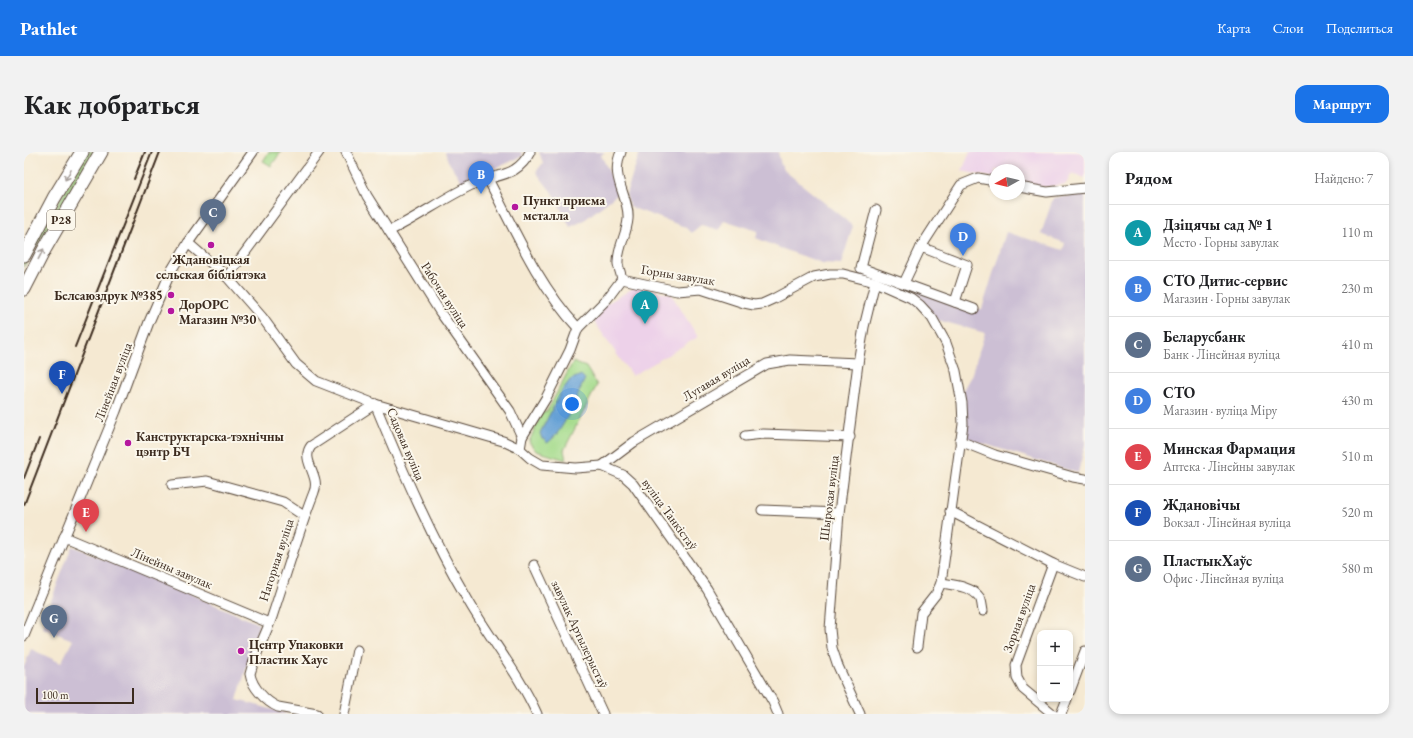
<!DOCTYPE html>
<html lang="ru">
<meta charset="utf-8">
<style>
body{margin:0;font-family:"EB Garamond",serif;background:#f2f2f2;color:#202124}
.controls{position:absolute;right:12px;bottom:12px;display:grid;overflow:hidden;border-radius:8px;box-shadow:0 2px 6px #0003}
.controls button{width:36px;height:36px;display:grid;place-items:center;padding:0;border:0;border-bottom:1px solid #e0e0e0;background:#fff;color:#202124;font:20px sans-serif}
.compass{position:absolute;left:965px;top:12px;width:36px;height:36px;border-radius:50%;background:#fff;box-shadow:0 2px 6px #0003;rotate:262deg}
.scale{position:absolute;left:12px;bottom:10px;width:98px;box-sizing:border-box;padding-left:4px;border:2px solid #3b2a1e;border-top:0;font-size:11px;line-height:14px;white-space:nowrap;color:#3b2a1e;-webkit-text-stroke:3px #fbf7ec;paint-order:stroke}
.you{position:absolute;left:548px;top:252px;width:14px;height:14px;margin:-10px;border:3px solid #fff;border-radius:50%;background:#1a73e8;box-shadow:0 0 0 6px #1a73e833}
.badge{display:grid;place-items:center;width:26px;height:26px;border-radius:50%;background:#1a73e8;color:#fff;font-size:13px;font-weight:700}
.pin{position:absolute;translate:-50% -33px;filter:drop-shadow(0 1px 2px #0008)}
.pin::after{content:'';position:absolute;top:21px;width:14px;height:12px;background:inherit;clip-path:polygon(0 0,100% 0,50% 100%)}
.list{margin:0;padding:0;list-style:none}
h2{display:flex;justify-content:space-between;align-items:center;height:52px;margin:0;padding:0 16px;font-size:17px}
h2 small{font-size:13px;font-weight:400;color:#757577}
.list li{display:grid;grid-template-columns:26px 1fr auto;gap:12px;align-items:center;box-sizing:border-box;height:56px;padding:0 16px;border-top:1px solid #e0e0e0}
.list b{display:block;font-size:15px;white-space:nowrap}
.list p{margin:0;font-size:13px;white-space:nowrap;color:#757577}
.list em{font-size:13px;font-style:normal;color:#757577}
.map{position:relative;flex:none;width:1061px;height:562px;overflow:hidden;border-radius:12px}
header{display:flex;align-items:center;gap:24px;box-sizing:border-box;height:56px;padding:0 20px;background:#1a73e8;color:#fff}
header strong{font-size:19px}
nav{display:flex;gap:22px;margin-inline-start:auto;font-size:14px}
.intro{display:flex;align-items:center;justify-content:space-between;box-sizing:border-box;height:96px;padding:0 24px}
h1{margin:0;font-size:28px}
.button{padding:10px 18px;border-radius:12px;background:#1a73e8;color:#fff;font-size:14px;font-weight:700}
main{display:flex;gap:24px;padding:0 24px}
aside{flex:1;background:#fff;border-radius:12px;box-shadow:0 2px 6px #0003}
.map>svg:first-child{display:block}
.built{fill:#edd1e9}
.industrial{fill:#ccbfd4}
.green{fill:#a5db8c;stroke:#708255}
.water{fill:#65a0d5;stroke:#50657a}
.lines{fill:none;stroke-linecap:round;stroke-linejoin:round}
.minor-casing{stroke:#574739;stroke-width:11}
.highway-casing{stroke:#574739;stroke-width:15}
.minor{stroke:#fff;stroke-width:9}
.highway{stroke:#fff;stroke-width:13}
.rail{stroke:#3b2a1e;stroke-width:2}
.oneway{stroke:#a79f9a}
.poi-dot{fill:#b5179e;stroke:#fbf7ec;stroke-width:1.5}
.labels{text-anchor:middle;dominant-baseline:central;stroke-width:4;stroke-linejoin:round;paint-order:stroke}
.shield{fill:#fbf7ec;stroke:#75685c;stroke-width:1}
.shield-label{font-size:12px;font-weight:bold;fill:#3b2a1e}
.poi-label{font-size:13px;font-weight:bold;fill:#3b2a1e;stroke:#fbf7ec;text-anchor:start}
.street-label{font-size:13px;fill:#3b2a1e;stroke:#fbf7ec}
</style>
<header>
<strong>Pathlet</strong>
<nav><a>Карта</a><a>Слои</a><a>Поделиться</a></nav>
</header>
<div class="intro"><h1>Как добраться</h1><a class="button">Маршрут</a></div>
<main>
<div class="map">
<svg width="1061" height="562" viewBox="0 0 1061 562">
<rect width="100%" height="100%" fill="#fbf7ec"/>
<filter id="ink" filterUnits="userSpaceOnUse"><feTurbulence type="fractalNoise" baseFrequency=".025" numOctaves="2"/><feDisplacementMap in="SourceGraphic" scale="8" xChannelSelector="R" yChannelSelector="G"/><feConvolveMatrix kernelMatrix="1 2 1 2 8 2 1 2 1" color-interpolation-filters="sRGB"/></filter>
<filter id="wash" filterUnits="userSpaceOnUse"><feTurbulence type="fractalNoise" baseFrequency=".012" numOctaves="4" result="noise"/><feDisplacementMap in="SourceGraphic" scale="16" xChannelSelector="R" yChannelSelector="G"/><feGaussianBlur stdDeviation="0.9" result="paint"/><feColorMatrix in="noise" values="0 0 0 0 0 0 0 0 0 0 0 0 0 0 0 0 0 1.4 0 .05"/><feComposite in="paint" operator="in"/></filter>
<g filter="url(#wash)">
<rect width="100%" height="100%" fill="#f5e9d2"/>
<g class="built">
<polygon points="946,0 1055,0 1061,3 1061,26 1048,21 1042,32 1020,35 995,32 995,18 971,18 971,26 938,19"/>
<polygon points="613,134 647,142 674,185 608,224 569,168 575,164 574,162 575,156"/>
</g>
<g class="industrial">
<polygon points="421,0 497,0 499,4 470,17 471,21 466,24 462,16 439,32 424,9"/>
<polygon points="515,0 581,0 577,3 595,41 559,69 546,75 530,43 512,20 519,11"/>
<polygon points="616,0 754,0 757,13 761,19 829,74 817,112 798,111 756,96 732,86 734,79 700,68 695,78 677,73 667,81 661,75 606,55 602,42"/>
<polygon points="1061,42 1061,293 1054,321 938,285 939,238 947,224 961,181 914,168 862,133 865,126 950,157 958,157 982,80 1039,98 1041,91 1017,82 1029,46"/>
<polygon points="48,394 155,437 235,472 213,548 265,562 0,562 0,515 7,497 37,511 49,488 18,476 20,467"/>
</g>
<g class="green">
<polygon points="64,0 69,0 0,115 0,109"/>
<polygon points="245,0 257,0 247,14 239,9"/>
<polygon points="549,210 562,215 573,233 540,298 542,308 512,299 505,290 517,262 523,259"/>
</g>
<path class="water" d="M557,223l4,4c-9,18 -22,55 -38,64l-2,-3 -3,-1 -2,-6 21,-41 9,-12z"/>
</g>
<g filter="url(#ink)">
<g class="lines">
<g class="minor-casing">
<g id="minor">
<polyline points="322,0 343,44 416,160 486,259 498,285 496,297"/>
<path d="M597,0c-12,26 9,45 7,67 -1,15 -11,30 -10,45 1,5 3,10 4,15"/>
<path d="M464,27c27,52 50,106 90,149"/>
<polyline points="995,35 1023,40 1061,36"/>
<polyline points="852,58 837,116 950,157"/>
<path d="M365,79c30,-14 57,-35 87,-48 12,-6 26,-6 38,-13 8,-5 12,-10 16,-18"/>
<polyline points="164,91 203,125 238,165 272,212 292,229 351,252 479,289 496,297 506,306 518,313 552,316 578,314 599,323 609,332 683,437 749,550 754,562"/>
<polyline points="897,95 937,33 954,26 971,29"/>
<polyline points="203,125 295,0"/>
<polyline points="598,127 653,139 677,137 720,151 730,153 738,152 749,147 790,125 806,122 819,122 851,130 887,146 896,153 908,166 922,191 932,219 938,251 939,272 917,431 912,442 897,461 893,495"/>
<polyline points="880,131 897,95 943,113 931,150"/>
<path d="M351,252c28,68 57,135 94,198 22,38 50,72 68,112"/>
<polyline points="721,284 739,282 826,285"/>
<polyline points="498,285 522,246 546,198 554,176 583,147 598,127"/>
<polyline points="936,289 971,303 1049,325 1061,327"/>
<polyline points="578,314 610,290 743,212 766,208 834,211"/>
<polyline points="148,333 183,329 259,350 280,364"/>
<polyline points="738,358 815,361"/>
<polyline points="926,359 1029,412 1061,425"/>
<polyline points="40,385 245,471"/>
<polyline points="510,413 579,562"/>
<path d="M917,431c12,2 31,3 39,15 2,3 2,9 3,13"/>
<polyline points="0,484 92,259 125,170 147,119 164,91 229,0"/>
<polyline points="1046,539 1061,499"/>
<path d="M293,562l-39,-7c-12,-5 -26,-20 -28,-33 5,-20 15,-38 22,-57 14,-42 26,-84 42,-125 7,-16 -14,-32 -3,-46l64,-42"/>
<polyline points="320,562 333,498"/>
<polyline points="836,562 814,514 808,496 806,477 815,361 834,211 840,175 851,130"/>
<polyline points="1029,562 999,537 993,526 992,513 1029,412"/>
<polyline points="1037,562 1043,547"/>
</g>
</g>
<g class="highway-casing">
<g id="highway">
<polyline points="0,103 30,46 58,0"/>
<polyline points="0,137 20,98 77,0"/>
</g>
</g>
<use href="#minor" class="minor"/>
<use href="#highway" class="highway"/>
<g class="rail">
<polyline points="110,27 121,0"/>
<polyline points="51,195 128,0"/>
<polyline points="0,326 15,287"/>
<polyline points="0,353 136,0"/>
</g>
</g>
<defs><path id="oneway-shaft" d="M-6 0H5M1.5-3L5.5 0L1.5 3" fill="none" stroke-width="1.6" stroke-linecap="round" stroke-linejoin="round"/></defs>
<g class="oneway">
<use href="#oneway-shaft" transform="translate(44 23) rotate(121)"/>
<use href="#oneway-shaft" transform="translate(17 102) rotate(-63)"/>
</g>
</g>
<g class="poi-dot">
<circle cx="491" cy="55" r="4"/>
<circle cx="187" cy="93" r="4"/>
<circle cx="147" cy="143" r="4"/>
<circle cx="147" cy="159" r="4"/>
<circle cx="104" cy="291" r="4"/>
<circle cx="217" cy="499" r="4"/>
</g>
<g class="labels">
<rect class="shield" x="23" y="58" width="28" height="20" rx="3"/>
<g class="shield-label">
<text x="37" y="68">Р28</text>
</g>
<g class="poi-label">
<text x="499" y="48">Пункт приема<tspan x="499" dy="15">металла</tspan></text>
<text x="187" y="107" text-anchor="middle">Ждановіцкая<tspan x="187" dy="15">сельская бібліятэка</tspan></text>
<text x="139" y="143" text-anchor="end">Белсаюздрук №385</text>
<text x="155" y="152">ДорОРС<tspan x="155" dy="15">Магазин №30</tspan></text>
<text x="112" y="284">Канструктарска-тэхнічны<tspan x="112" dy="15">цэнтр БЧ</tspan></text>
<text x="225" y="492">Центр Упаковки<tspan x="225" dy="15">Пластик Хаус</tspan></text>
</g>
<g class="street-label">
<text transform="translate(654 123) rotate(9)">Горны завулак</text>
<text transform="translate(421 143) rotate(57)">Рабочая вуліца</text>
<text transform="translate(692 226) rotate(-31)">Лугавая вуліца</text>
<text transform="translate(89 230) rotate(-69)">Лінейная вуліца</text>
<text transform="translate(382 292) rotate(67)">Садовая вуліца</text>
<text transform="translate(805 346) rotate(-83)">Шырокая вуліца</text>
<text transform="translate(646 362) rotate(54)">вуліца Танкістаў</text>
<text transform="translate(252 408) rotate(-72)">Нагорная вуліца</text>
<text transform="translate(148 416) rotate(23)">Лінейны завулак</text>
<text transform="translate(995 466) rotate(-70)">Зорная вуліца</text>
<text transform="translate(556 482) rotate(65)">завулак Артылерыстаў</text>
</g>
</g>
</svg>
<div class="controls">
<button>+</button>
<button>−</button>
</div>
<svg class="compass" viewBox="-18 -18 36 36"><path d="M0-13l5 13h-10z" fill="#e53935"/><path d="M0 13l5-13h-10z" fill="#757577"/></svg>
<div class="scale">100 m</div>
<div class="you"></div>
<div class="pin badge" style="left:621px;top:172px;background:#0f9aa8">A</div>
<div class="pin badge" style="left:457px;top:42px;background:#3f7fe0">B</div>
<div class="pin badge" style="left:189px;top:80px;background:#5c6f8a">C</div>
<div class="pin badge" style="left:939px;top:104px;background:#3f7fe0">D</div>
<div class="pin badge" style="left:62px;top:380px;background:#e0444e">E</div>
<div class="pin badge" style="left:38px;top:242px;background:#1a4fb4">F</div>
<div class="pin badge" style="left:30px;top:486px;background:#5c6f8a">G</div>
</div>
<aside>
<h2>Рядом<small>Найдено: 7</small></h2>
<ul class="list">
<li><span class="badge" style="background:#0f9aa8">A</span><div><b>Дзіцячы сад № 1</b><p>Место · Горны завулак</p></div><em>110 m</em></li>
<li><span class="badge" style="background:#3f7fe0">B</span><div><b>СТО Дитис-сервис</b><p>Магазин · Горны завулак</p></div><em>230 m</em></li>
<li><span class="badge" style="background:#5c6f8a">C</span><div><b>Беларусбанк</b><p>Банк · Лінейная вуліца</p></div><em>410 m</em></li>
<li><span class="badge" style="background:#3f7fe0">D</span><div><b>СТО</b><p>Магазин · вуліца Міру</p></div><em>430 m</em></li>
<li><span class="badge" style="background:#e0444e">E</span><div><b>Минская Фармация</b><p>Аптека · Лінейны завулак</p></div><em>510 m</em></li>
<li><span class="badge" style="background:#1a4fb4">F</span><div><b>Ждановічы</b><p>Вокзал · Лінейная вуліца</p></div><em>520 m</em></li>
<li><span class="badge" style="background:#5c6f8a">G</span><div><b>ПластыкХаўс</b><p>Офис · Лінейная вуліца</p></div><em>580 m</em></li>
</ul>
</aside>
</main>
